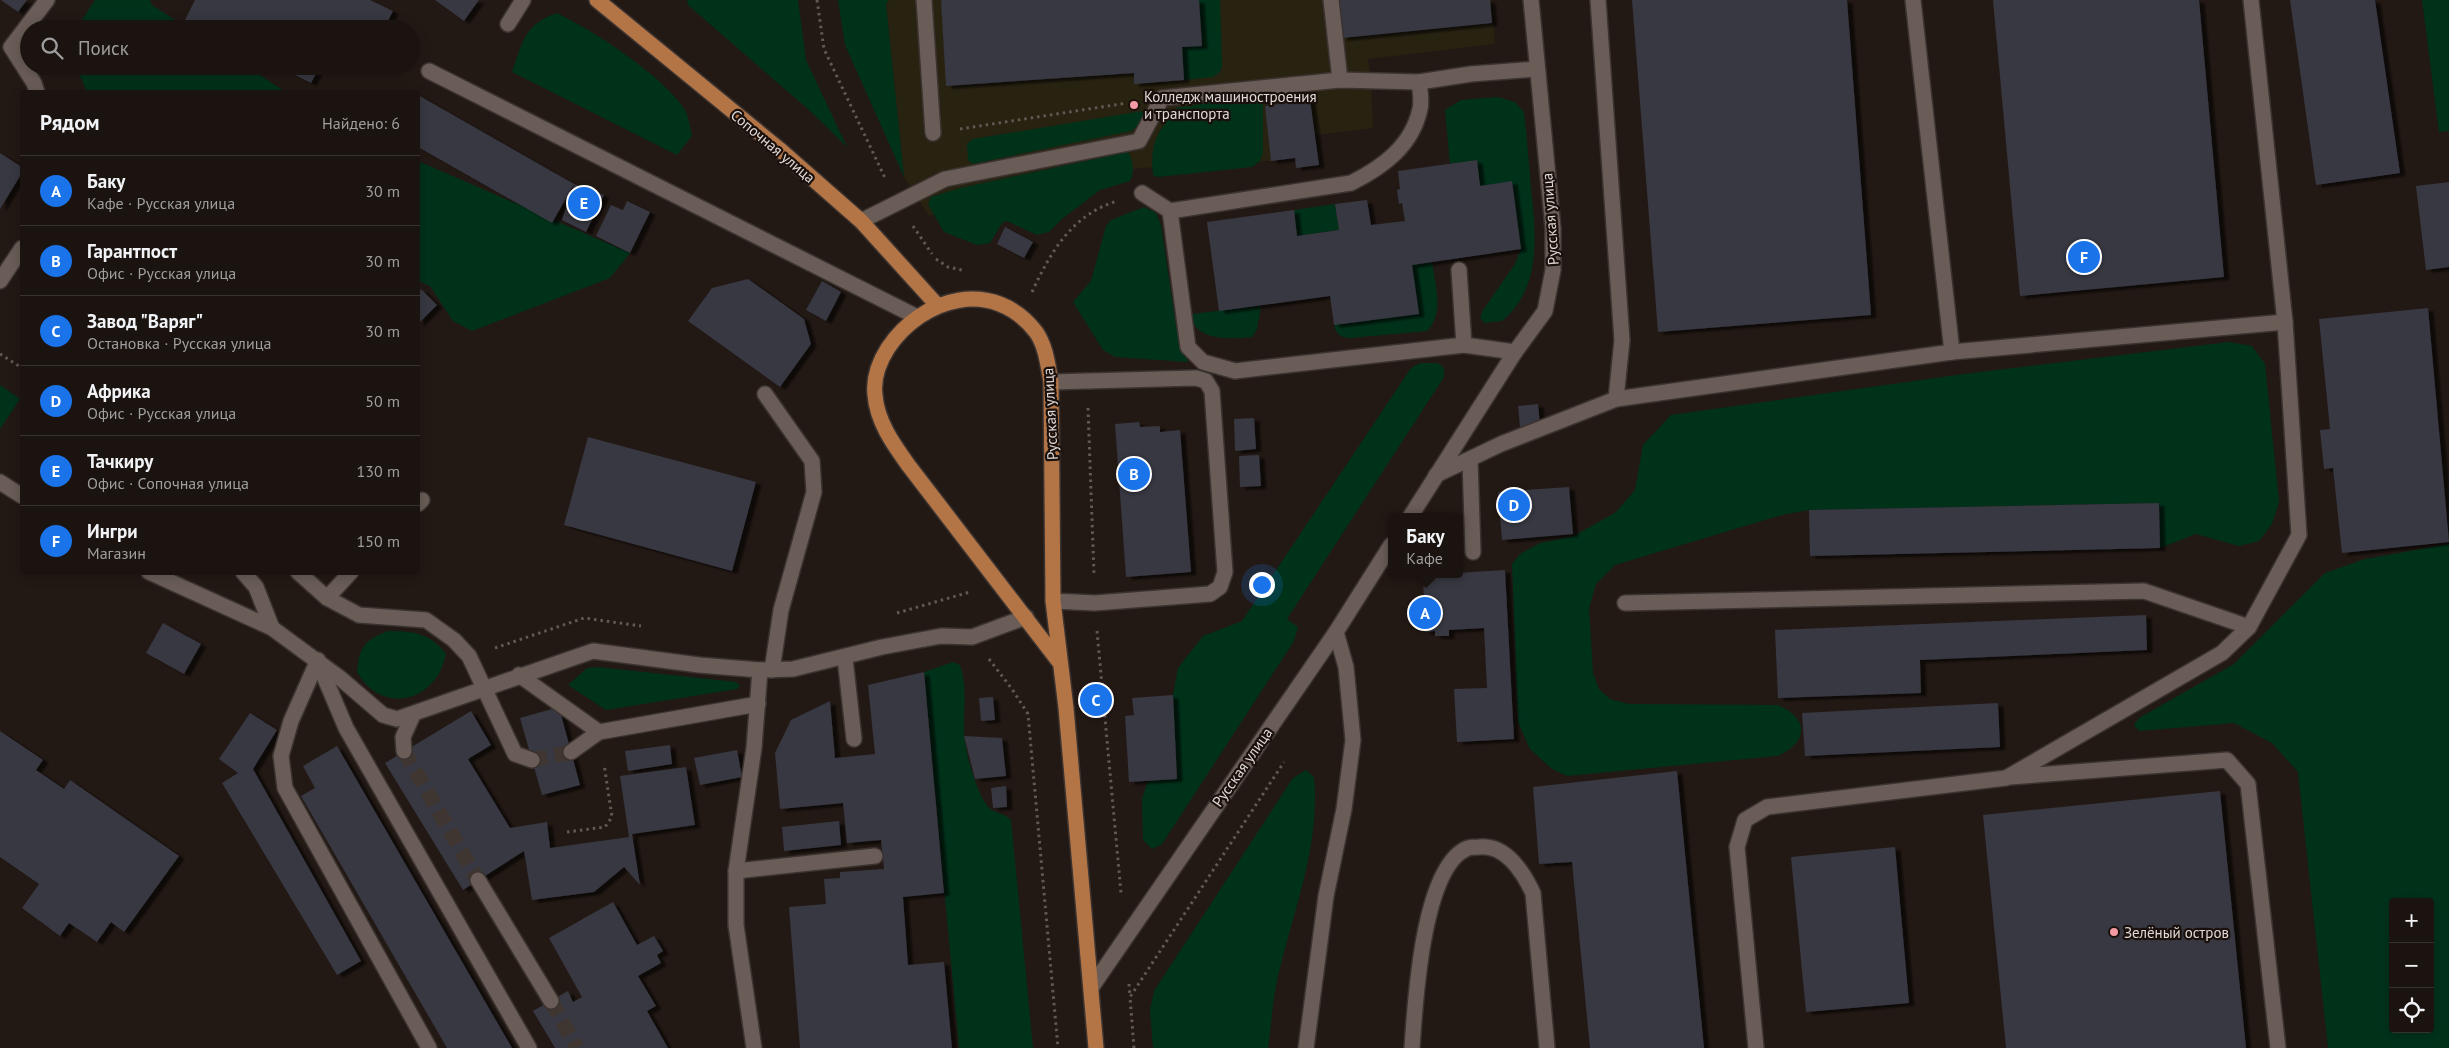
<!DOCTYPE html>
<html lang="ru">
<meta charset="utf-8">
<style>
body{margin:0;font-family:"PT Sans",sans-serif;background:#27201d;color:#f1f3f6}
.controls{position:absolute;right:15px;bottom:15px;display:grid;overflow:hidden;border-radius:5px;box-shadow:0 2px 12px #0003}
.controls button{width:45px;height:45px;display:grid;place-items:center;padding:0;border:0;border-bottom:1px solid #38322f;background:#1a130f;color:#f1f3f6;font:25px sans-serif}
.you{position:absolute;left:1261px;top:584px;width:18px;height:18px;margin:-12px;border:4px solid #fff;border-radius:50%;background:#1a73e8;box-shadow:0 0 0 8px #1a73e833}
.badge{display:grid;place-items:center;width:32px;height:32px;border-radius:50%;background:#1a73e8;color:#fff;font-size:16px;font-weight:700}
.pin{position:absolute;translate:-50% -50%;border:2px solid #fff;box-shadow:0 1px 5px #0006}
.popup{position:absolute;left:1388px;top:513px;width:75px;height:65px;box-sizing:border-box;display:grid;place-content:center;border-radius:5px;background:#1a130f;filter:drop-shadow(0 1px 4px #0005);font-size:16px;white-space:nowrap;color:#9f9e9e}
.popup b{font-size:19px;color:#f1f3f6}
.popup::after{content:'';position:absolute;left:50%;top:100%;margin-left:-10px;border:10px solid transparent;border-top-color:#1a130f}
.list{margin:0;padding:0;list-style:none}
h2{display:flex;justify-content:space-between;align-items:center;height:65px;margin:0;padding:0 20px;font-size:21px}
h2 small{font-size:16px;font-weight:400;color:#9f9e9e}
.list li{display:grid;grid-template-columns:32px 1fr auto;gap:15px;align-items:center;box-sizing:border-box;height:70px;padding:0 20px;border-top:1px solid #38322f}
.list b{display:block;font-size:19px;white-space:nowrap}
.list p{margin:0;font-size:16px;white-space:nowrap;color:#9f9e9e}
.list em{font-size:16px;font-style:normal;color:#9f9e9e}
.icon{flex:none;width:28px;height:28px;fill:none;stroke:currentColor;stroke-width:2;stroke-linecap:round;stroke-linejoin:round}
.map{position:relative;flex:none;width:2449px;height:1048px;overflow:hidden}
.search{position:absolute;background:#1a130f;box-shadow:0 2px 12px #0003;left:20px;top:20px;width:400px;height:55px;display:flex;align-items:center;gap:12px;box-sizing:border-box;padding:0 18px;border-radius:28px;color:#9f9e9e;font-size:19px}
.panel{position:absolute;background:#1a130f;box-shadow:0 2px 12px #0003;left:20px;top:90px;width:400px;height:485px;border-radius:5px}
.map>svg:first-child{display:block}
.education{fill:#282211}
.green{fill:#00321a;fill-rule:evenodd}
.building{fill:#373742;filter:url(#shadow)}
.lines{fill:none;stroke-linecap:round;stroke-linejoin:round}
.minor-tunnel{stroke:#3f3631;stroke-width:15;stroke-dasharray:15 8;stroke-linecap:butt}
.minor-casing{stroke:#3b3330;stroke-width:18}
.major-casing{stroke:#3b3330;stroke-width:18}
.path{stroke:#625955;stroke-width:3;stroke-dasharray:2.5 4;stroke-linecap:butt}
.minor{stroke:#6a5d57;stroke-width:15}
.major{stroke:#b37446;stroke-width:15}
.poi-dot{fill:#f49aa4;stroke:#1a100b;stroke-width:2}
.labels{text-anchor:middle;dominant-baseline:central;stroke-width:4.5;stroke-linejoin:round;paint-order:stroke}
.poi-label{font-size:15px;fill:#e0d8d5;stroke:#1a100b;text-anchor:start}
.street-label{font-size:15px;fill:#e0d8d5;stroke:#1a100b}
</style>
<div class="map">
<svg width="2449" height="1048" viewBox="0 0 2449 1048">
<defs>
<filter id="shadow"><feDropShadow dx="5.5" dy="3" stdDeviation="1" flood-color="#0009"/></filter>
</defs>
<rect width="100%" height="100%" fill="#231914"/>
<polygon class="education" points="889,0 1491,0 1495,44 1368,59 1371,82 1373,128 1315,135 1271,161 1140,168 929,216 904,177 886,4"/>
<g class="green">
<polygon points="95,0 150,0 152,5 189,29 76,29"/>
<polygon points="687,0 798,0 806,60 847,147 809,110 688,5"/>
<polygon points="838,0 889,0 886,4 904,177 845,45"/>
<polygon points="1199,0 1220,0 1222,65 1220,72 1213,77 1184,80 1182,47 1202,45"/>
<polygon points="2422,0 2449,0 2449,131 2439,132"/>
<path d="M557,13c37,18 105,62 128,97 4,7 5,18 7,26l-15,19 -165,-83c11,-30 12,-48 45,-59z"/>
<polygon points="76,66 246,66 286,92 87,92"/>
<path d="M1242,97h14l7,7v49l-3,8 -8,6 -94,10 -5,-2c-3,-35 4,-40 23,-67z"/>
<path d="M1498,97l17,5 9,10c3,26 5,51 7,77 5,46 11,99 -29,132l-17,2 -5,-5 3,-8 32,-46 6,-15 -9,-67 -32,4 -3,-26 -27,4 -5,-54 16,-10z"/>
<polygon points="1142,111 1145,114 1136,127 1131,131 972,164 968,160 967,144 973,139"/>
<path d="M1128,152c5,8 7,21 2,29l-30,9 -38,29 -13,13 -12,3 -30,-14 -5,2 -12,20 -13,2 -33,-13 -16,-28 3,-7 29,-9z"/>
<polygon points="418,161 630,253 610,278 472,331 453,321 430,286 418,281"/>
<polygon points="1335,204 1339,230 1297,236 1294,210"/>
<polygon points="1144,207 1156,213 1161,225 1176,326 1188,362 1115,357 1103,350 1073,302 1091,281 1106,226 1111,220"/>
<path d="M1432,262c3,23 13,51 -5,69l-77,7c-10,-1 -13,-3 -16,-13l84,-11 -6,-49z"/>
<path d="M1261,306l-4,23 -5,8c-15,2 -46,4 -57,-11 -2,-3 -3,-8 -4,-12z"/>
<path d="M2229,342l23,4 13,18 14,138 -7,22 -13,17 -20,5 -43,-12 -36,14 -1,-45 -350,7 -27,5 -167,50 -19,19 -7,24 4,65 6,16 11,10 19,5 149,1c32,14 30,38 -1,51l-210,20 -15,-7 -22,-20 -12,-27 -6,-158 8,-10 20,-11 34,-7 42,-24 19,-22 8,-45 28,-30 293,-41z"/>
<polygon points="1420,363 1438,363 1444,368 1444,377 1287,619 1298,627 1294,641 1162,844 1152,849 1143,840 1142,799 1148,781 1177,779 1173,695 1178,668 1203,636 1242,621 1411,368"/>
<polygon points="0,385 20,399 0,429"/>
<path d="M2449,544v504h-121l-30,-276 -26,-29 -38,-20 -95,8 -5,-6 5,-7 95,-54 91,-91 40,-14zM2393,902h37v127h-37z"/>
<path d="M388,631c25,0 42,2 58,23 -9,47 -63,63 -89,18 2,-24 7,-32 31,-41z"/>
<path d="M953,662l7,3c8,23 3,46 4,69 1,18 12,56 22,70 6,10 16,7 25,16l22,228h-74l-35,-376z"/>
<polygon points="598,667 736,682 740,685 737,689 606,710 568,685 587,668"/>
<path d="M1306,770l8,7c7,74 -25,143 -39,214 -3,19 -4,38 -7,57h-115l-3,-38 4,-19 139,-213z"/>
</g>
<g class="building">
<polygon points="1,0 27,0 18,12"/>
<polygon points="195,0 370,0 393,11 384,29 199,29 184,22"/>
<polygon points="435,0 479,0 464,21"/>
<polygon points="941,0 1199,0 1202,46 1182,47 1184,80 1134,84 1134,73 946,86"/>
<polygon points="1339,0 1490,0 1492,23 1342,38"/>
<polygon points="1632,0 1847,0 1871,315 1658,332"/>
<polygon points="1993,0 2199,0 2224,277 2020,296"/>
<polygon points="2290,0 2375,0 2400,173 2316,185"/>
<polygon points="277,66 320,66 311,83"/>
<polygon points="418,95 574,184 552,223 418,147"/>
<polygon points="1310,100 1319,165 1296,168 1295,158 1271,161 1265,106"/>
<polygon points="0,153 22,167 22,173 0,209"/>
<polygon points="1477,160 1480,186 1512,181 1521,249 1412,265 1419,314 1334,325 1330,296 1219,311 1207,222 1294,210 1297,236 1339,230 1335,204 1367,200 1371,225 1405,221 1402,203 1399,204 1397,190 1400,189 1398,171"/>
<polygon points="2449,182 2449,267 2426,270 2416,186"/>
<polygon points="574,184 604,195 586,232 562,220"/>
<polygon points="627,201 650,212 630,253 596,236 611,205 623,210"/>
<polygon points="1005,227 1033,242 1024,258 997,244"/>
<polygon points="748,279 804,319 811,344 780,387 688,321 712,288"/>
<polygon points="822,281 841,292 826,321 806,310"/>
<polygon points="421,289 437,305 418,324 418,292"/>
<polygon points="2428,308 2449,542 2342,553 2333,468 2324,469 2320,430 2330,429 2319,319"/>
<polygon points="1538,404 1540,425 1520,427 1518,406"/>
<polygon points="1254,418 1256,449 1235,451 1234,419"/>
<polygon points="1139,422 1140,427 1160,426 1160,432 1180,430 1191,572 1126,577 1115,424"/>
<polygon points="588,437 756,482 732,571 564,525"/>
<polygon points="1259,455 1261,486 1240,487 1239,456"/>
<polygon points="1569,487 1573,534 1502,540 1498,492"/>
<polygon points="2159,503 2160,548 1810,556 1809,510"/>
<polygon points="1505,570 1514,739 1457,742 1454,689 1487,688 1484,628 1449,630 1449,636 1435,636 1435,631 1425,632 1423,575"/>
<polygon points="2146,615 2147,650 1920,660 1921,693 1778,698 1775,630"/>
<polygon points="163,623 201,644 184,674 146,653"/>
<polygon points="924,672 944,893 903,897 908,965 944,962 952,1048 800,1048 789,907 826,904 824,879 840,878 840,872 884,869 881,840 847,843 843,803 780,809 775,753 791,720 830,701 835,758 875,754 868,685"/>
<polygon points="1173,695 1177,779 1129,782 1125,716 1134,715 1132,698"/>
<polygon points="993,697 995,720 981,721 979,698"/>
<polygon points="1998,703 2000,747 1805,756 1802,713"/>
<polygon points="559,707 580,785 542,795 520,718"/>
<polygon points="471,711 491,745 468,759 510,828 547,822 550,848 629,837 620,776 686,767 695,825 632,834 640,885 624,867 594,892 532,900 524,851 463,890 385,763"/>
<polygon points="250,713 277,730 253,769 361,961 337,975 222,783 238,773 219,759"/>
<polygon points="0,731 43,760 36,770 64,789 70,780 179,856 124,932 111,922 97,942 69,923 60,936 22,908 39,884 0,857"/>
<polygon points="964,736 1002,738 1006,776 975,779"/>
<polygon points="670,745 672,764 628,771 625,751"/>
<polygon points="337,746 512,1048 447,1048 301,796 315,788 303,766"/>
<polygon points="737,750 742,777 700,785 694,758"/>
<polygon points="1677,771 1704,1048 1590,1048 1572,862 1539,864 1533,787"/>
<polygon points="1006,786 1007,807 993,808 991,788"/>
<polygon points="2220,791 2246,1048 2006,1048 1983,815"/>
<polygon points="839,821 841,845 784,851 782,827"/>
<polygon points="1895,847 1909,1003 1806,1012 1791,857"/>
<polygon points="613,902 637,945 654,936 663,951 657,955 661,963 638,976 656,1006 647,1011 668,1048 555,1048 533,1011 568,991 573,1002 582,997 549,938"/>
</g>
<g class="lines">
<g class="minor-tunnel">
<polyline points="404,751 478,880"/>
<polyline points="532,760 571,752"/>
<polyline points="551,1001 577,1048"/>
</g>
<g class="minor-casing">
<g id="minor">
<polyline points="924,0 933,133"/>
<polyline points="1331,0 1340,80"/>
<polyline points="1598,0 1622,340 1616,399"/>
<polyline points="1913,0 1952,352"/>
<polyline points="508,24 523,0"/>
<polyline points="429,71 917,317"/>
<polyline points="37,92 34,83 11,47 47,0"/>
<path d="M1142,193l28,18 181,-28c32,-16 61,-37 69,-74 2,-8 0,-19 -1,-27"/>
<polyline points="1170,211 1188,347 1203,362 1235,371 1464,345 1515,352"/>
<polyline points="861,221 945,179 1139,141 1162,98 1340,80 1419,82 1471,74 1537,69"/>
<polyline points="1459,270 1464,345"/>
<polyline points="0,281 22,248"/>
<polyline points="1051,382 1196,378 1206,381 1212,391 1225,572 1220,587 1210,594 1095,603 1053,601"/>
<polyline points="765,394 812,461 814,492 781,610 772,670"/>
<polyline points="1470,460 1473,552"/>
<polyline points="1436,475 1501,444 1616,399 1952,352 2285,322"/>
<polyline points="0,482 22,496"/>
<polyline points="418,504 422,500"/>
<polyline points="1410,517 1515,352 1545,311 1553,270 1553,228 1531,0"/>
<polyline points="149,572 272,628 340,678 383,715 397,719 593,651 699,665 760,670 793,669 882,647 941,636 972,637 1026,617"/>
<polyline points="243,572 256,587 272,628"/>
<polyline points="298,572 327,598 359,615 426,620 454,640 469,656 515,754 532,760"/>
<polyline points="327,598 351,572"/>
<polyline points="1625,603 2144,591 2249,627"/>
<polyline points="845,658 854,739"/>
<polyline points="318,660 291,721 281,756 285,788 429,1048"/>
<polyline points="318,662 346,728 529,1048"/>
<polyline points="519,675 599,732"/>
<polyline points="404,751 403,737 413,715"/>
<polyline points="571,752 599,732 758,704"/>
<polyline points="2010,777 2227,760 2248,784 2278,1048"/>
<polyline points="736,871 875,856"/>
<polyline points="478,880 551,1001"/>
<polyline points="1091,988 1336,632 1391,545"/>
<polyline points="754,1048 736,925 736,871 754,748 760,670"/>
<polyline points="1306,1048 1326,896 1344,809 1353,740 1346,667 1336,632"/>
<path d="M1412,1048c3,-43 10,-182 56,-200 3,-1 8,-1 11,-1 27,-3 44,25 54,46l14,155"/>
<polyline points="1756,1048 1737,847 1745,820 1767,807 2006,778 2222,653 2249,627 2299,535 2285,322 2251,0"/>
</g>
</g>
<g class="major-casing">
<g id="major">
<polyline points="597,0 779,149 861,221 937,305"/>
<path d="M1060,663l-151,-197c-15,-21 -32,-44 -34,-71 -2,-17 4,-33 13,-47 34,-51 106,-71 148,-16 10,14 12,34 15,50l2,219 13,107 30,340"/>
</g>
</g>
<g class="path">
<polyline points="817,0 824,49 885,178"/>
<polyline points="960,129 1127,103"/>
<polyline points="913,226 932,254"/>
<polyline points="936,259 948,267 962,270"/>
<path d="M1032,292c19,-41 40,-77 85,-91"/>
<polyline points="0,354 22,368"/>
<polyline points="1088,408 1094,574"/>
<polyline points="897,613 970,592"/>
<polyline points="1097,631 1121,893"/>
<polyline points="495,648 584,618 641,626"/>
<polyline points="989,659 1012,689 1028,714 1058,1048"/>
<polyline points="567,832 605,827 612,817 604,764"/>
<polyline points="1129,984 1130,997"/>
<polyline points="1134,1048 1130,997 1284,762"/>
</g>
<use href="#minor" class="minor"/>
<use href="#major" class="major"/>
</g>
<g class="poi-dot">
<circle cx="1134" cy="105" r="5"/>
<circle cx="2114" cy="932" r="5"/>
</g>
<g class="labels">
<g class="poi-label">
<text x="1144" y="96">Колледж машиностроения<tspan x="1144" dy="17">и транспорта</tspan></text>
<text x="2124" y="932">Зелёный остров</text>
</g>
<g class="street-label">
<text transform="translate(773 146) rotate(40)">Сопочная улица</text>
<text transform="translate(1550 219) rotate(-94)">Русская улица</text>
<text transform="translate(1050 414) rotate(-93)">Русская улица</text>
<text transform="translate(1242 767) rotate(-55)">Русская улица</text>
</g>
</g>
</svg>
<div class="controls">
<button>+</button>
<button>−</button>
<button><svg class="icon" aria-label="locate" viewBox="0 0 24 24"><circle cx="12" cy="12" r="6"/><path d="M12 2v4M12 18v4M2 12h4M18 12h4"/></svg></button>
</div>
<div class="you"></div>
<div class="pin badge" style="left:1425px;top:613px">A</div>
<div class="popup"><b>Баку</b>Кафе</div>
<div class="pin badge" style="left:1134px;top:474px">B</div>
<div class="pin badge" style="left:1096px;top:700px">C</div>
<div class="pin badge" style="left:1514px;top:505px">D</div>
<div class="pin badge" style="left:584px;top:203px">E</div>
<div class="pin badge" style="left:2084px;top:257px">F</div>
<div class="search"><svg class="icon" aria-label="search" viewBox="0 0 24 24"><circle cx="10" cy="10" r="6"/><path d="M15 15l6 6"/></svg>Поиск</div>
<section class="panel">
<h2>Рядом<small>Найдено: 6</small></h2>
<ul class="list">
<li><span class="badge">A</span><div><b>Баку</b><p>Кафе · Русская улица</p></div><em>30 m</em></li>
<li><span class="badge">B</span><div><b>Гарантпост</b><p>Офис · Русская улица</p></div><em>30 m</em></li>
<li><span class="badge">C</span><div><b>Завод &quot;Варяг&quot;</b><p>Остановка · Русская улица</p></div><em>30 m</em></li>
<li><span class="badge">D</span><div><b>Африка</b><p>Офис · Русская улица</p></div><em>50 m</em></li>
<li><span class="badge">E</span><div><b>Тачкиру</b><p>Офис · Сопочная улица</p></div><em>130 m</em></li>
<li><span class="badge">F</span><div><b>Ингри</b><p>Магазин</p></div><em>150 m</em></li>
</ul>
</section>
</div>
